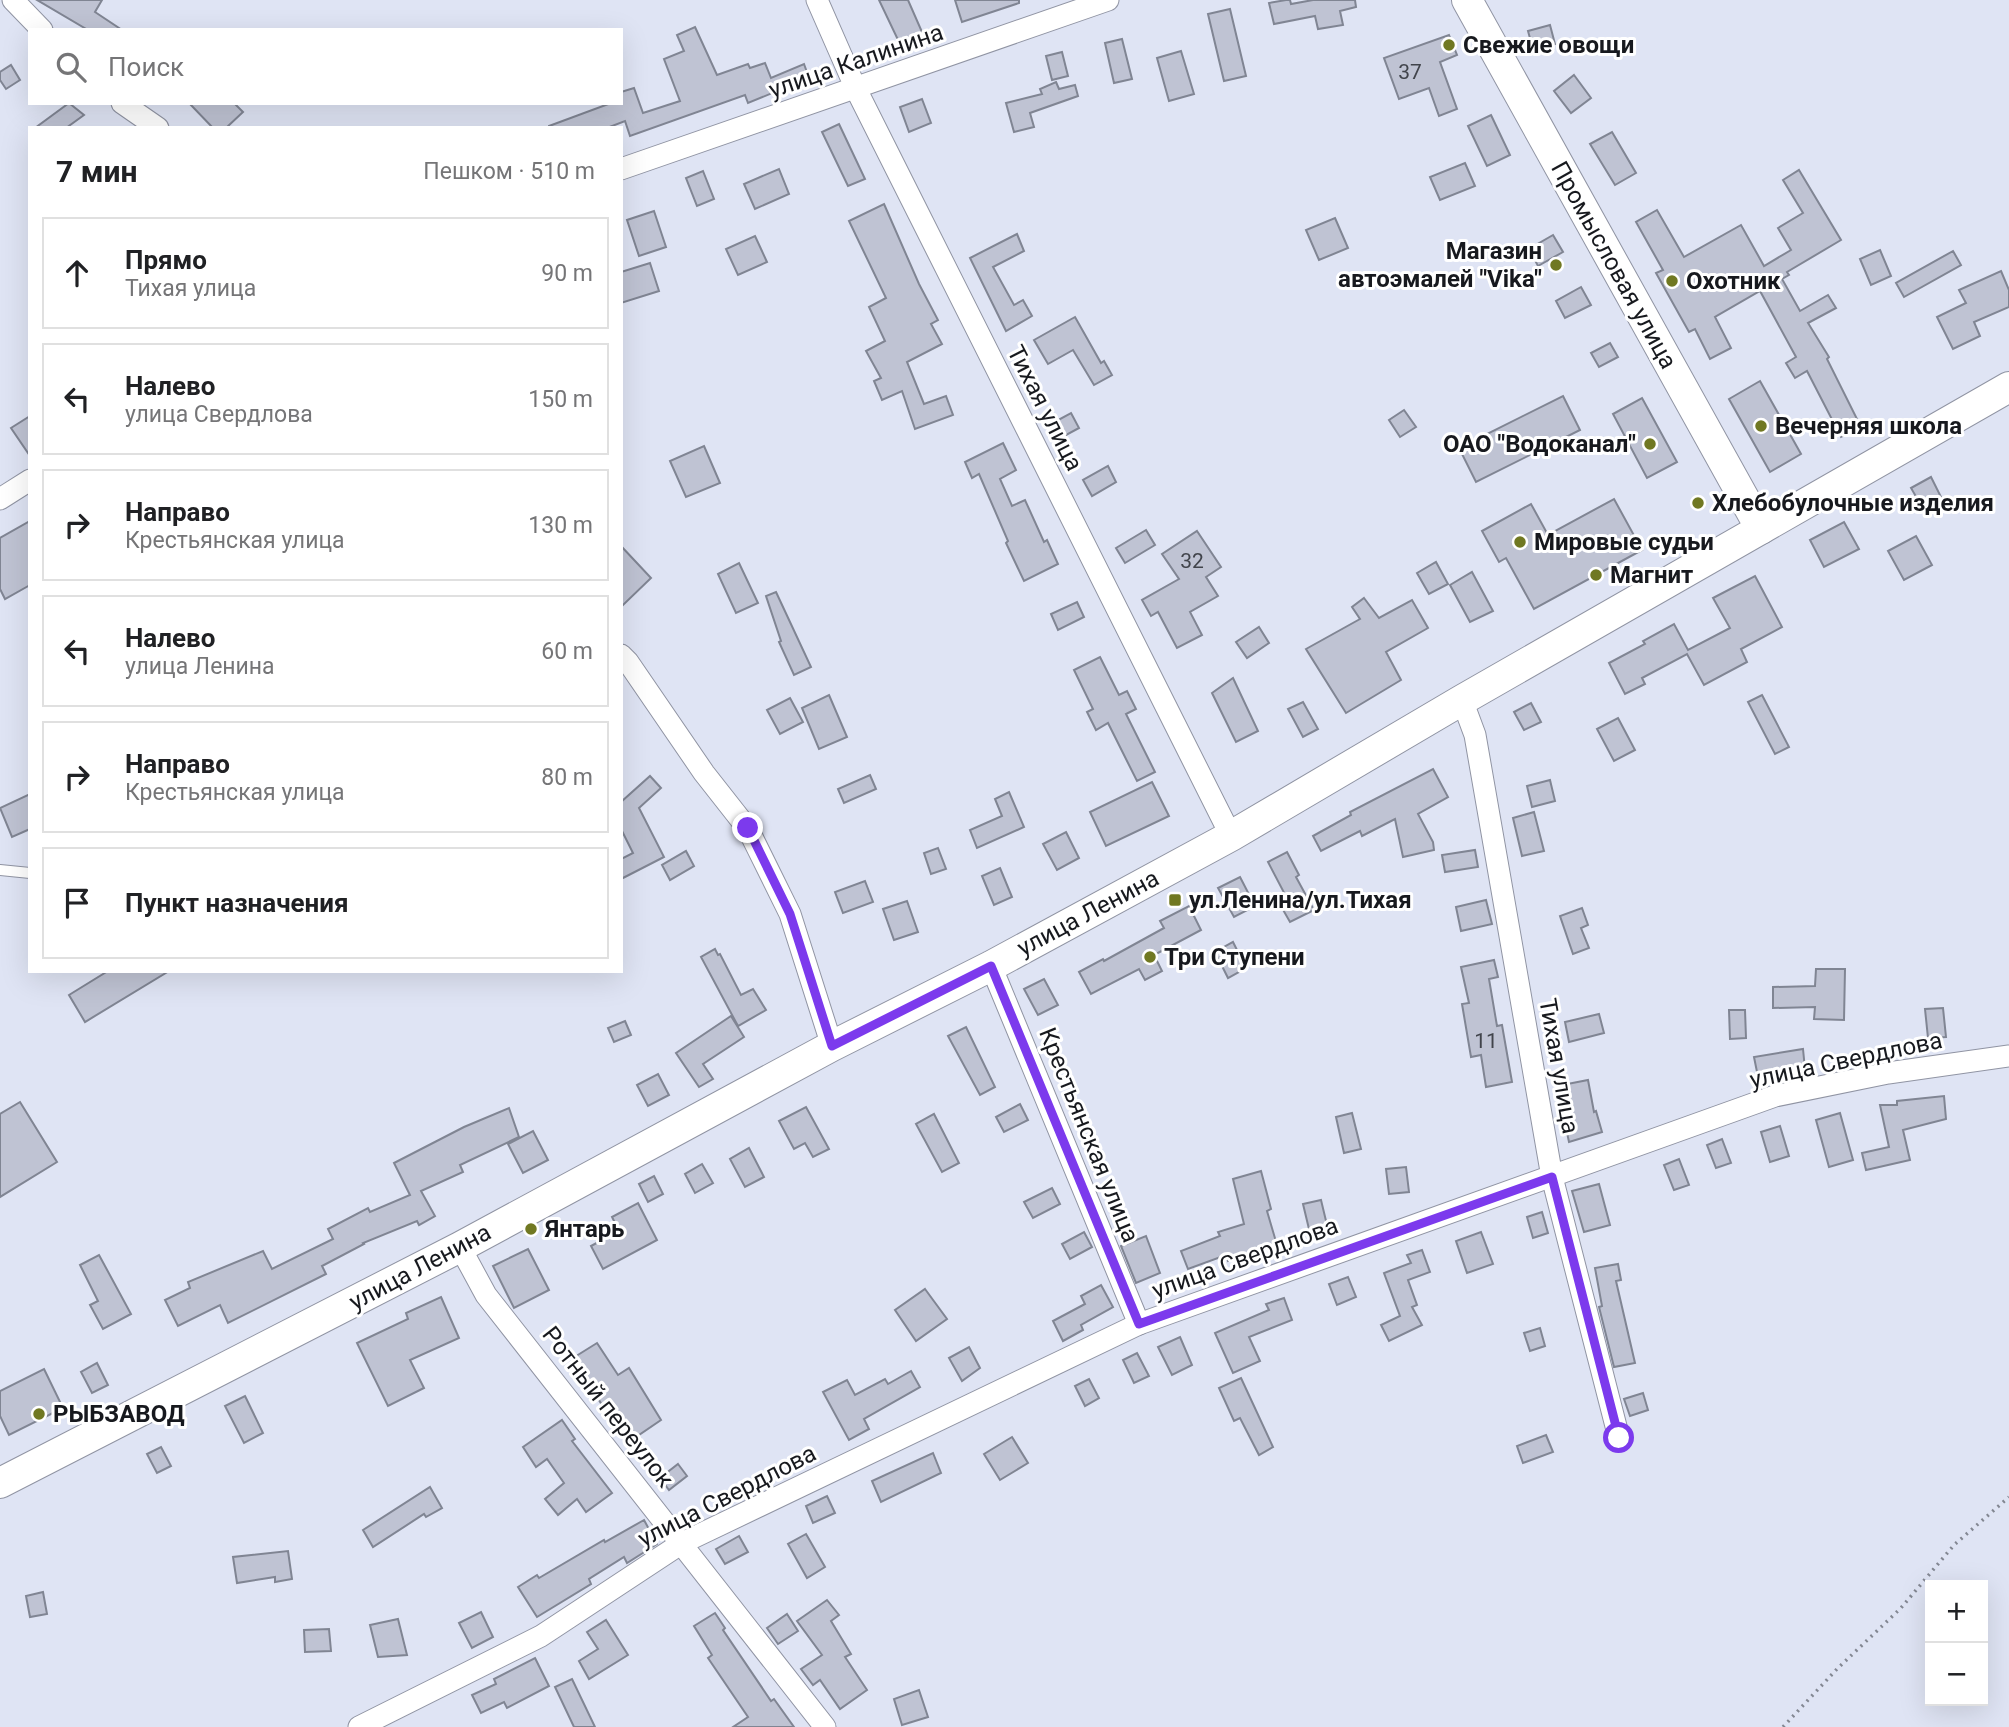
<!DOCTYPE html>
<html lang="ru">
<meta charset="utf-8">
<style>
body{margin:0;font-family:Roboto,sans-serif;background:#f6f6f6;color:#202124}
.controls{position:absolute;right:21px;bottom:21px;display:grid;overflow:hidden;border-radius:0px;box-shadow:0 7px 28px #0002}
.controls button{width:63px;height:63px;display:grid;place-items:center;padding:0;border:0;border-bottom:2px solid #e0e0e0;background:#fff;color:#202124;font:35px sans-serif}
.stop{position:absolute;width:21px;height:21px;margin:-16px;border:5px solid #7c3aed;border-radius:50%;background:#fff}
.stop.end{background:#7c3aed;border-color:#fff;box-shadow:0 2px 7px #0008}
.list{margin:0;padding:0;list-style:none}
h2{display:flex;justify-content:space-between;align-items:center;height:91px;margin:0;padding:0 28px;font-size:30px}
h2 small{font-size:23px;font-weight:400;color:#757577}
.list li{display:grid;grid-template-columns:46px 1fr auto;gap:21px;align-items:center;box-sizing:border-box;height:112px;margin:0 14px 14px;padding:0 14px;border:2px solid #e0e0e0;border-radius:0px}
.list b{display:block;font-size:26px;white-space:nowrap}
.list p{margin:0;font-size:23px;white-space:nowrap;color:#757577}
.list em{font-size:23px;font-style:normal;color:#757577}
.icon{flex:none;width:38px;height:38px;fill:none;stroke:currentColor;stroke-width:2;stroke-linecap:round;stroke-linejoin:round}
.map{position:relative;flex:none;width:2009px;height:1727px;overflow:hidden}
.search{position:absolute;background:#fff;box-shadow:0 7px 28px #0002;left:28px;top:28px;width:595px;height:77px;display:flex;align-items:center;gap:18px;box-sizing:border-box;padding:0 24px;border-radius:0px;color:#757577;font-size:26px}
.panel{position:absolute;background:#fff;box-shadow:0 7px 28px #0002;left:28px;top:126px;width:595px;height:847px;border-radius:0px}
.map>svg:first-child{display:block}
.building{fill:#bfc3d3;stroke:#808593;stroke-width:2}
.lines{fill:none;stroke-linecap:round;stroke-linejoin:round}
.lane-casing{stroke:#9094a3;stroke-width:12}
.street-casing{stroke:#9094a3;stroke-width:23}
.secondary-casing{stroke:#9094a3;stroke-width:32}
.path{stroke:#838792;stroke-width:3.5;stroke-dasharray:2 5;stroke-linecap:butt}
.lane{stroke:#fff;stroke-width:10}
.street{stroke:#fff;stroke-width:21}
.secondary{stroke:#fff;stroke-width:30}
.route{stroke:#7c3aed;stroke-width:9}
.poi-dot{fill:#707822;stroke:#fff;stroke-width:2.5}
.labels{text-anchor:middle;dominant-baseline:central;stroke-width:6;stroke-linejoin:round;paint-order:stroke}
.number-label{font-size:21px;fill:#41444b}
.poi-label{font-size:24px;font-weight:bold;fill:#17191e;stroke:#fff;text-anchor:start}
.street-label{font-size:24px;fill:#17191e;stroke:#fff}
</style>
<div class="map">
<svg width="2009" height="1727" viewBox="0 0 2009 1727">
<rect width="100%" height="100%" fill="#dfe4f4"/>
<g class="building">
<polygon points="37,0 102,0 95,12 122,30 88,30"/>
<polygon points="879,0 908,0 922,32 899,42"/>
<polygon points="955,0 1019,0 1019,3 962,22"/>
<polygon points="1286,0 1290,0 1291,4 1313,0 1355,0 1356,7 1340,11 1343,25 1318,29 1315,16 1274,24 1269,3"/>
<polygon points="1230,9 1246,76 1224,81 1208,14"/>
<polygon points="1550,25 1555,44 1533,49 1528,31"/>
<polygon points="695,27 717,75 748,64 750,68 765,63 771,78 804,64 809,78 748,103 745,95 630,136 625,121 607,128 549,128 549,126 611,103 621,103 621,92 634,88 643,113 680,101 664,59 684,51 677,35"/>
<polygon points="1449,35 1457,55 1440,62 1457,109 1439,116 1429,88 1399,99 1384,58"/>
<polygon points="1122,39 1132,79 1114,83 1105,43"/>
<polygon points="1181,51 1194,94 1169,101 1157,58"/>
<polygon points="1062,52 1068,76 1052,80 1046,56"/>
<polygon points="11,65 20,80 6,89 0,80 0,72"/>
<polygon points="1574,75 1591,98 1571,113 1554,91"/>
<polygon points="1056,82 1059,89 1075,85 1078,96 1030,113 1034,127 1014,132 1006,103 1042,94 1040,89"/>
<polygon points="922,99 931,123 909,132 900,107"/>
<polygon points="69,103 84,115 66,128 35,128"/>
<polygon points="189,103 234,103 243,112 226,128 213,128"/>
<polygon points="1491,115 1510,155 1487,166 1468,126"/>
<polygon points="839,124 865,179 848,186 822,132"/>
<polygon points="1612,132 1636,173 1615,185 1590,144"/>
<polygon points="1465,163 1475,186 1440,200 1430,177"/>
<polygon points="779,169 789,194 755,209 744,184"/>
<polygon points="1799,170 1841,240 1787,272 1789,275 1782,279 1800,311 1828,295 1836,308 1808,323 1829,357 1827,359 1861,427 1841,437 1807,371 1795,378 1786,363 1796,357 1760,291 1715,317 1731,348 1710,359 1695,329 1689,332 1656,273 1663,270 1636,222 1657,210 1684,257 1741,225 1764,266 1791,250 1778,228 1803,213 1783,180"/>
<polygon points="703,171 714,199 697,206 686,178"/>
<polygon points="884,204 919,284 938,320 931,324 942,344 907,362 924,404 946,396 953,415 915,429 902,391 882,400 874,381 881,378 866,351 885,341 869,307 886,298 849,221"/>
<polygon points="654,211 666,247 639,256 627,220"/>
<polygon points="1335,218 1348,248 1319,260 1306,230"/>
<polygon points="1017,234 1024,251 993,267 1014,305 1023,300 1032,316 1006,331 970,258"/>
<polygon points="1553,235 1563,252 1538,266 1529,249"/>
<polygon points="755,236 767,262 738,275 726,249"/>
<polygon points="1880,250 1891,276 1871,285 1860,259"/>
<polygon points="1953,251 1961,265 1904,297 1896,283"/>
<polygon points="650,263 659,291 621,303 621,272"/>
<polygon points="2001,271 2009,290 2009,307 1974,322 1980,336 1953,349 1937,317 1966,303 1959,290"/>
<polygon points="1581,287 1591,305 1565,318 1556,301"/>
<polygon points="1075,317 1101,363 1104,361 1112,375 1094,385 1073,350 1048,364 1034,340"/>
<polygon points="1610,343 1618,357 1599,367 1591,353"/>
<polygon points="1760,381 1801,454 1770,472 1729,399"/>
<polygon points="1563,396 1580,430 1476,482 1459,448"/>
<polygon points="1642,398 1677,462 1647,478 1613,414"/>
<polygon points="1404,410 1416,427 1400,437 1389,420"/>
<polygon points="1071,413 1079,428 1057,440 1049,425"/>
<polygon points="30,416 30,456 11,428"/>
<polygon points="1003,443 1016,470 1000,479 1012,506 1025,500 1044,542 1047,540 1058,564 1024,581 1006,543 1008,541 979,474 972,478 965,462"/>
<polygon points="704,446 720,483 686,497 670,461"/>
<polygon points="1108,466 1116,482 1092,496 1083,480"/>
<polygon points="1931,477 1941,497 1922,507 1911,488"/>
<polygon points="1614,499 1642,550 1534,609 1506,558 1499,562 1482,531 1531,504 1548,535"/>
<polygon points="30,521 30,585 5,599 0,589 0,538"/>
<polygon points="1844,522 1859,549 1824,567 1810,540"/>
<polygon points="1146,530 1155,545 1125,563 1116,548"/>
<polygon points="1197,531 1221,567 1206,577 1218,596 1190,612 1202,635 1177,648 1158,612 1151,616 1142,600 1179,579 1162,554"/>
<polygon points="1916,536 1932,565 1904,580 1888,551"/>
<polygon points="621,546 651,578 621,607"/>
<polygon points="1436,562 1448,584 1429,594 1417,573"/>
<polygon points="739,563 758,603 736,613 718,574"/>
<polygon points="1472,572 1493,611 1470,622 1450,585"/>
<polygon points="1755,576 1782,627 1741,649 1747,662 1704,685 1687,654 1642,678 1645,684 1625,694 1609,663 1645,644 1643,641 1674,624 1688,650 1730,628 1713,598"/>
<polygon points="776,592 811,667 794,675 779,642 781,641 766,596"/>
<polygon points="1364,598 1379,618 1412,600 1428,628 1386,652 1401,680 1346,713 1306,649 1360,619 1352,607"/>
<polygon points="1077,602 1084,617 1058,630 1051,614"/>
<polygon points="1259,627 1269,643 1247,658 1236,642"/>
<polygon points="1100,657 1119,695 1127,691 1136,709 1126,714 1155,772 1137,781 1108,723 1096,730 1087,712 1093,709 1074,670"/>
<polygon points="1233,678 1258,731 1236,742 1212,693"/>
<polygon points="829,695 847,737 819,749 802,708"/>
<polygon points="1762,695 1789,747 1775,754 1748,702"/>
<polygon points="790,698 803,722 780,734 767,710"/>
<polygon points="1303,702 1318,729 1303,737 1288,709"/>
<polygon points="1531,703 1541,722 1524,730 1514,712"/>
<polygon points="1618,718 1635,750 1614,761 1597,729"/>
<polygon points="1433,769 1448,797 1418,814 1433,842 1434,850 1403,857 1395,819 1362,836 1360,831 1321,851 1313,836 1351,815 1350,812"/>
<polygon points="870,775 876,789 844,803 838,789"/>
<polygon points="650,776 661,788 639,808 664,857 621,879 621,859 633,853 621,829 621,802"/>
<polygon points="1550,780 1555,801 1532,807 1527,786"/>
<polygon points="1152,782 1169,816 1106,846 1090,812"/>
<polygon points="1009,792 1024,827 977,848 970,830 1002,816 995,799"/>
<polygon points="30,794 30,829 12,837 0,808"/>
<polygon points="1534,812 1544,851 1522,856 1513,818"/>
<polygon points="1066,832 1079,858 1057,870 1043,844"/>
<polygon points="938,848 946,869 931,874 924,853"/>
<polygon points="1475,850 1478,867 1445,872 1442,855"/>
<polygon points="686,851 694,866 670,880 662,865"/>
<polygon points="1287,852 1299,875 1296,877 1314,910 1290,922 1282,908 1290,904 1268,862"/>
<polygon points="1000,868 1012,897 994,905 982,876"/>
<polygon points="1240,877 1255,906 1234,917 1218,888"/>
<polygon points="865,881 873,902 843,913 835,892"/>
<polygon points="1486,900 1492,924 1461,931 1456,907"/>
<polygon points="907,901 918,932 894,940 883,909"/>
<polygon points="1189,906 1201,930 1154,955 1162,971 1145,980 1139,969 1091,994 1079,972 1103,959 1104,961 1164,928 1160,921"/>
<polygon points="1582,908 1588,925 1581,928 1589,948 1573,954 1560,916"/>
<polygon points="1233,942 1246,968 1228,978 1215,952"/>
<polygon points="715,949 718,955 720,954 741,995 753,989 766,1010 738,1026 701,957"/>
<polygon points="1494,960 1498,977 1489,979 1497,1026 1502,1025 1512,1082 1486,1087 1481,1055 1471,1057 1462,1004 1469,1003 1461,967"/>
<polygon points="1816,969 1845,969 1844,1020 1814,1019 1815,1007 1773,1008 1773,987 1815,986"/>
<polygon points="108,971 169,971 85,1022 69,995"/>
<polygon points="1044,979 1058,1005 1038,1015 1024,989"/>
<polygon points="1943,1008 1946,1037 1928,1038 1925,1009"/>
<polygon points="1729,1010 1745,1010 1746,1038 1730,1039"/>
<polygon points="1599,1014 1604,1033 1569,1042 1565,1022"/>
<polygon points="731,1016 744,1037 703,1064 713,1079 699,1087 676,1053"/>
<polygon points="625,1021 631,1035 614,1042 608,1028"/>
<polygon points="966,1027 995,1087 980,1095 948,1036"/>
<polygon points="1803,1049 1805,1069 1757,1072 1754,1057"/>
<polygon points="658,1074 669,1095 648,1106 637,1085"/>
<polygon points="1588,1080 1594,1112 1596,1111 1602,1132 1569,1142 1557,1086"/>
<polygon points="1944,1096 1946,1119 1903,1130 1910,1160 1866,1170 1862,1153 1889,1147 1880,1105 1897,1105 1897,1101"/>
<polygon points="20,1102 57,1162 0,1197 0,1114"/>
<polygon points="1020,1104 1028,1120 1004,1132 996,1117"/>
<polygon points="806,1107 829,1149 813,1157 805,1143 794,1149 779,1121"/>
<polygon points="509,1108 519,1137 460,1165 463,1172 421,1191 435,1216 419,1225 417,1221 363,1243 364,1244 322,1266 326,1274 228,1323 220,1305 178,1326 165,1300 190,1288 188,1282 263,1251 272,1269 333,1239 328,1229 368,1208 370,1212 410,1195 394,1163 464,1127"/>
<polygon points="1352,1113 1361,1149 1344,1153 1336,1117"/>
<polygon points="1840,1113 1853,1160 1829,1167 1816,1120"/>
<polygon points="934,1114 959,1163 942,1172 916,1124"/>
<polygon points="1780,1126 1789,1156 1770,1162 1761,1132"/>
<polygon points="533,1131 548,1160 523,1173 508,1144"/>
<polygon points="1722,1139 1731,1163 1716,1168 1707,1145"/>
<polygon points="749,1148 764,1177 745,1187 730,1159"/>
<polygon points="1679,1159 1689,1185 1674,1190 1664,1165"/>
<polygon points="702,1164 713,1183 695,1193 685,1174"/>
<polygon points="1406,1167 1409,1192 1389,1194 1386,1169"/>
<polygon points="1261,1171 1271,1209 1267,1211 1277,1245 1228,1261 1226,1255 1188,1269 1181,1251 1220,1236 1218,1232 1244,1224 1233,1179"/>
<polygon points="654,1176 663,1194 648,1202 639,1184"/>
<polygon points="1599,1184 1610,1225 1584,1232 1572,1191"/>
<polygon points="1052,1188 1060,1204 1033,1218 1024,1202"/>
<polygon points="1321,1200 1327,1225 1309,1229 1303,1204"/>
<polygon points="638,1203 657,1240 603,1269 591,1246 619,1231 612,1217"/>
<polygon points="1542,1212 1548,1233 1533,1238 1527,1217"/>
<polygon points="1084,1232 1092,1247 1070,1259 1062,1244"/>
<polygon points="1481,1232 1493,1264 1467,1273 1456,1241"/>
<polygon points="1146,1236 1160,1273 1136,1283 1121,1246"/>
<polygon points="528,1249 549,1290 514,1308 493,1266"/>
<polygon points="1422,1250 1430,1272 1408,1280 1417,1305 1412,1307 1422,1325 1389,1341 1381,1325 1400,1316 1384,1273 1411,1263 1407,1255"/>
<polygon points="99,1255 131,1314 103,1329 90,1305 98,1301 80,1265"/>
<polygon points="1618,1264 1621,1280 1616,1281 1635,1363 1614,1367 1599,1307 1602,1306 1595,1268"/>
<polygon points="1348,1277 1356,1297 1337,1305 1329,1284"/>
<polygon points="1101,1285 1113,1307 1081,1325 1083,1330 1063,1341 1053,1321 1085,1304 1081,1296"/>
<polygon points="925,1289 947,1319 916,1341 895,1310"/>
<polygon points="441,1297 459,1338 410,1360 424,1388 388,1406 357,1343 408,1319 406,1313"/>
<polygon points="1284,1298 1292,1320 1249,1337 1260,1361 1233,1373 1215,1333 1269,1310 1266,1304"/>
<polygon points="1540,1328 1545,1346 1530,1351 1524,1333"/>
<polygon points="1180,1337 1192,1365 1172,1375 1158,1347"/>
<polygon points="597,1343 618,1375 629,1368 661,1420 633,1439 613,1409 607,1413 573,1358"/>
<polygon points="969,1347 980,1368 962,1381 949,1358"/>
<polygon points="1137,1353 1149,1376 1134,1383 1123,1360"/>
<polygon points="97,1363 108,1385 92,1393 81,1372"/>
<polygon points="44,1369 63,1408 9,1435 0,1416 0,1391"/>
<polygon points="911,1371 920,1387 864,1419 869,1429 849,1440 823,1392 847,1380 855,1395 885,1379 888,1384"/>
<polygon points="1241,1378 1273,1447 1259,1455 1240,1418 1234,1421 1219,1388"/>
<polygon points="1089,1379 1099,1398 1085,1406 1075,1386"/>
<polygon points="1643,1393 1648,1410 1630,1416 1624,1399"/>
<polygon points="245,1396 263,1433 244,1443 225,1406"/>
<polygon points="562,1420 575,1439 572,1441 612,1493 586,1512 577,1499 558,1515 545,1499 564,1483 547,1459 536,1467 523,1447"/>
<polygon points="1546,1435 1553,1452 1523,1463 1517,1446"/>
<polygon points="1012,1437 1028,1463 1000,1480 984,1454"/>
<polygon points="161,1447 171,1466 157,1473 147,1454"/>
<polygon points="933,1453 941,1473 881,1502 872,1481"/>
<polygon points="678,1464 687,1476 669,1490 660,1478"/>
<polygon points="430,1487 442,1508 426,1517 424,1514 373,1547 363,1530"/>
<polygon points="827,1496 835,1513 813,1523 806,1506"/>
<polygon points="644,1520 657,1544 627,1563 624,1557 589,1579 591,1584 537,1617 518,1587 537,1575 539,1578 604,1540 605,1542"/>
<polygon points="806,1534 825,1567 807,1578 788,1544"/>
<polygon points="739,1536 748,1552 725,1564 716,1549"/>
<polygon points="288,1551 292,1579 275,1582 275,1577 237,1583 233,1557"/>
<polygon points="43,1592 47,1614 30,1617 26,1596"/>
<polygon points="827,1600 839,1615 831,1621 851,1654 845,1657 867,1690 840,1709 820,1680 813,1685 801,1669 822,1655 797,1621"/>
<polygon points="481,1612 493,1637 472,1648 459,1623"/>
<polygon points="715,1613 725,1628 723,1630 771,1701 774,1699 794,1727 733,1727 748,1717 708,1658 712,1655 694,1626"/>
<polygon points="787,1614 798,1631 778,1644 767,1628"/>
<polygon points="398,1619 407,1655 378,1657 370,1625"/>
<polygon points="606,1620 628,1655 589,1679 579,1661 598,1649 587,1632"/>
<polygon points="329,1629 331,1651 305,1652 304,1630"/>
<polygon points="535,1658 549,1686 507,1708 504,1702 481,1713 472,1695 496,1684 494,1679"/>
<polygon points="572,1679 595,1727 574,1727 555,1687"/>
<polygon points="919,1690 928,1717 902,1725 894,1699"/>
</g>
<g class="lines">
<g class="lane-casing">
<polyline id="lane" points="0,870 30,873"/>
</g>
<g class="street-casing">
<g id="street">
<polyline points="13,0 42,30"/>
<polyline points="817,0 856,89 1231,836"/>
<polyline points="122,103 158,128"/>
<polyline points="621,169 1108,0"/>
<polyline points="0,499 30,480"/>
<polyline points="621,655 628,662 704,773 748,829 790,914 832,1046"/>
<polyline points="1462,700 1475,735 1552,1177 1619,1438"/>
<polyline points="991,966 1139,1324"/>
<polyline points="460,1247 486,1295 825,1727"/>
<polyline points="359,1727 541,1636 682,1543 1139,1324 1775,1096 1888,1073 2009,1056"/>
</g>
</g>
<g class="secondary-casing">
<g id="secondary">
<polyline points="1467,0 1761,529"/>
<polyline points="0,1483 460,1247 832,1046 991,966 1231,836 1462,700 2009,387"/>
</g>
</g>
<polyline class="path" points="1783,1727 1837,1669 1901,1608 1954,1545 2009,1497"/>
<use href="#lane" class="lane"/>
<use href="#street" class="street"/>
<use href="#secondary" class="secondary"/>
</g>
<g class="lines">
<polyline class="route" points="748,828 790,914 832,1046 991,966 1139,1324 1552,1177 1619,1438"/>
</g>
<g class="poi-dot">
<circle cx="1449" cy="45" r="7"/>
<circle cx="1556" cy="265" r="7"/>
<circle cx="1672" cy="281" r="7"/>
<circle cx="1761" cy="426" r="7"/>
<circle cx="1650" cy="444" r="7"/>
<circle cx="1698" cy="503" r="7"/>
<circle cx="1520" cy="542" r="7"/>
<circle cx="1596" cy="575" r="7"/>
<rect x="1168" y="893" width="14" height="14" rx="3.5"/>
<circle cx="1150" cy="957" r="7"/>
<circle cx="531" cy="1229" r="7"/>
<circle cx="39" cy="1414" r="7"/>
</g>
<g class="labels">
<g class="number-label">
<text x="1410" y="72">37</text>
<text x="1192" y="561">32</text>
<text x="1486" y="1041">11</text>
</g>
<g class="poi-label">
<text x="1463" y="45">Свежие овощи</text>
<text x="1542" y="251" text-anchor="end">Магазин<tspan x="1542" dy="28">автоэмалей "Vika"</tspan></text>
<text x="1686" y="281">Охотник</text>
<text x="1775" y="426">Вечерняя школа</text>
<text x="1636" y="444" text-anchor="end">ОАО "Водоканал"</text>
<text x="1712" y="503">Хлебобулочные изделия</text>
<text x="1534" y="542">Мировые судьи</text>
<text x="1610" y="575">Магнит</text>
<text x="1189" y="900">ул.Ленина/ул.Тихая</text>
<text x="1164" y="957">Три Ступени</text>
<text x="545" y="1229">Янтарь</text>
<text x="53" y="1414">РЫБЗАВОД</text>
</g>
<g class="street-label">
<text transform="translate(856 61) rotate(-19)">улица Калинина</text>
<text transform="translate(1614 265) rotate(61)">Промысловая улица</text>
<text transform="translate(1045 408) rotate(63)">Тихая улица</text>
<text transform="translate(1088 913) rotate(-28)">улица Ленина</text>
<text transform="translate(1846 1060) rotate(-12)">улица Свердлова</text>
<text transform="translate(1559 1066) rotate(80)">Тихая улица</text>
<text transform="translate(1089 1135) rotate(68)">Крестьянская улица</text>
<text transform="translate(1245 1258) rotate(-20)">улица Свердлова</text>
<text transform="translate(420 1267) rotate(-28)">улица Ленина</text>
<text transform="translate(608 1407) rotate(52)">Ротный переулок</text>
<text transform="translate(727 1496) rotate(-27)">улица Свердлова</text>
</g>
</g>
</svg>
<div class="controls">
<button>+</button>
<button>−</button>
</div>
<div class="stop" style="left:1619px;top:1438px"></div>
<div class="stop end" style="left:748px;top:828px"></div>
<div class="search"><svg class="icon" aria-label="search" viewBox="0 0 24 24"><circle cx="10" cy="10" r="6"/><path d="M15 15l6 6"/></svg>Поиск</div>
<section class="panel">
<h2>7 мин<small>Пешком · 510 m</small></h2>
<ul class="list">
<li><svg class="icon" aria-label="ahead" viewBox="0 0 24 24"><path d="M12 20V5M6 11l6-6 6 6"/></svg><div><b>Прямо</b><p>Тихая улица</p></div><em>90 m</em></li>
<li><svg class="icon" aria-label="left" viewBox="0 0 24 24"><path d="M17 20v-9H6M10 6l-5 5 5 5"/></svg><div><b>Налево</b><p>улица Свердлова</p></div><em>150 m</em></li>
<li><svg class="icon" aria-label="right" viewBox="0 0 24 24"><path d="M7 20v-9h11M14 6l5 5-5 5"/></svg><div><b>Направо</b><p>Крестьянская улица</p></div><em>130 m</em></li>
<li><svg class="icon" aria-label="left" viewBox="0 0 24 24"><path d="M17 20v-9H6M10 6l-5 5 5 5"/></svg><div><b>Налево</b><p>улица Ленина</p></div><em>60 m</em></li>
<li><svg class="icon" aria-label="right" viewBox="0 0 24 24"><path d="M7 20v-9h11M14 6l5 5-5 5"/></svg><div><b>Направо</b><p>Крестьянская улица</p></div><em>80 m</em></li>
<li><svg class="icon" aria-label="arrive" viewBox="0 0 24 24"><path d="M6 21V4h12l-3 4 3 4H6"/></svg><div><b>Пункт назначения</b></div></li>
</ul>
</section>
</div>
